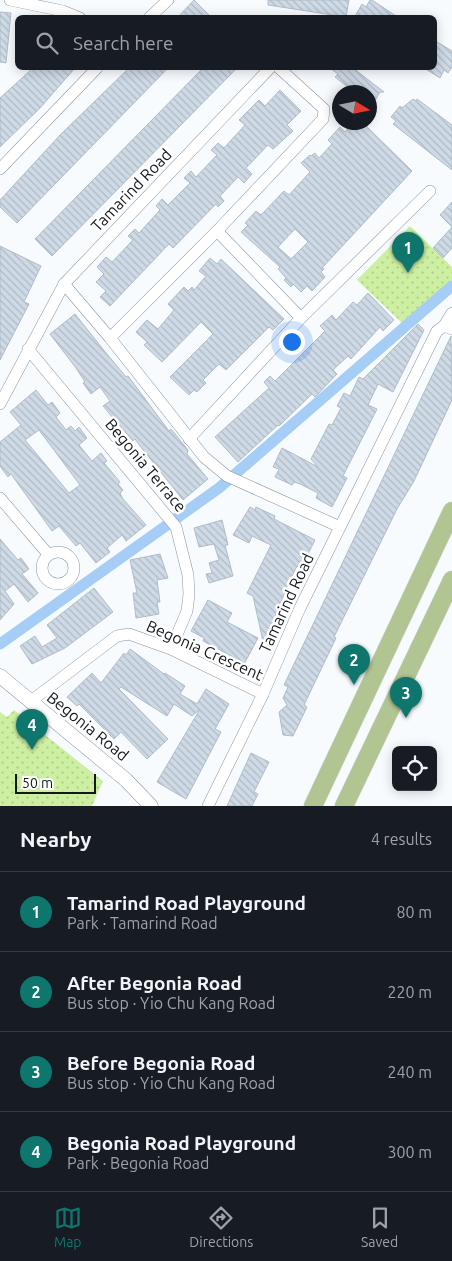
<!DOCTYPE html>
<meta charset="utf-8">
<style>
body{margin:0;font-family:Ubuntu,sans-serif;background:#20242c;color:#f1f3f6}
.controls{position:absolute;right:15px;bottom:15px;display:grid;overflow:hidden;border-radius:8px;box-shadow:0 2px 12px #0003}
.controls button{width:45px;height:45px;display:grid;place-items:center;padding:0;border:0;border-bottom:1px solid #363941;background:#171b24;color:#f1f3f6;font:25px sans-serif}
.compass{position:absolute;left:332px;top:85px;width:45px;height:45px;border-radius:50%;background:#171b24;box-shadow:0 2px 12px #0003;rotate:100deg}
.scale{position:absolute;left:15px;bottom:12px;width:81px;box-sizing:border-box;padding-left:5px;border:2px solid #14181c;border-top:0;font-size:14px;line-height:18px;white-space:nowrap;color:#14181c;-webkit-text-stroke:4px #fff;paint-order:stroke}
.you{position:absolute;left:291px;top:341px;width:18px;height:18px;margin:-12px;border:4px solid #fff;border-radius:50%;background:#1a73e8;box-shadow:0 0 0 8px #1a73e833}
.badge{display:grid;place-items:center;width:32px;height:32px;border-radius:50%;background:#0f766e;color:#fff;font-size:16px;font-weight:700}
.pin{position:absolute;translate:-50% -41px;filter:drop-shadow(0 1px 2px #0008)}
.pin::after{content:'';position:absolute;top:26px;width:18px;height:15px;background:inherit;clip-path:polygon(0 0,100% 0,50% 100%)}
.list{margin:0;padding:0;list-style:none}
h2{display:flex;justify-content:space-between;align-items:center;height:65px;margin:0;padding:0 20px;font-size:21px}
h2 small{font-size:16px;font-weight:400;color:#9ea1a6}
.list li{display:grid;grid-template-columns:32px 1fr auto;gap:15px;align-items:center;box-sizing:border-box;height:80px;padding:0 20px;border-top:1px solid #363941}
.list b{display:block;font-size:19px;white-space:nowrap}
.list p{margin:0;font-size:16px;white-space:nowrap;color:#9ea1a6}
.list em{font-size:16px;font-style:normal;color:#9ea1a6}
.icon{flex:none;width:28px;height:28px;fill:none;stroke:currentColor;stroke-width:2;stroke-linecap:round;stroke-linejoin:round}
.map{position:relative;flex:none;width:452px;height:806px;overflow:hidden}
.search{position:absolute;background:#171b24;box-shadow:0 2px 12px #0003;left:15px;right:15px;top:15px;height:55px;display:flex;align-items:center;gap:12px;box-sizing:border-box;padding:0 18px;border-radius:8px;color:#9ea1a6;font-size:19px}
.sheet{height:385px;background:#171b24}
nav{display:flex;justify-content:space-around;align-items:center;box-sizing:border-box;height:70px;border-top:1px solid #363941;background:#171b24;font-size:14px;color:#9ea1a6}
nav a{display:grid;justify-items:center;gap:2px}
nav .on{color:#0f766e}
.map>svg:first-child{display:block}
.park{fill:url(#park-dots)}
.lines{fill:none;stroke-linecap:round;stroke-linejoin:round}
.canal{stroke:#a5cdf6;stroke-width:11}
.building{fill:url(#building-back-hatch);stroke:#b0bcc8;fill-rule:evenodd}
.minor-casing{stroke:#8994a0;stroke-width:12}
.tertiary-casing{stroke:#8994a0;stroke-width:15}
.primary-casing{stroke:#d5d5d6;stroke-width:19}
.minor{stroke:#fff;stroke-width:11}
.tertiary{stroke:#fff;stroke-width:14}
.primary{stroke:#b0c592;stroke-width:18}
.labels{text-anchor:middle;dominant-baseline:central;stroke-width:5;stroke-linejoin:round;paint-order:stroke}
.street-label{font-size:16px;fill:#14181c;stroke:#fff}
</style>
<div class="map">
<svg width="452" height="806" viewBox="0 0 452 806">
<defs>
<pattern id="park-dots" width="8" height="8" patternUnits="userSpaceOnUse" patternTransform="scale(1.25)"><rect width="8" height="8" fill="#ccefa1"/><path d="M2 2h.1M6 6h.1" fill="none" stroke="#aecc8a" stroke-width="1.8" stroke-linecap="round"/></pattern>
<pattern id="building-back-hatch" width="6" height="6" patternUnits="userSpaceOnUse" patternTransform="scale(1.25)"><rect width="6" height="6" fill="#cedae6"/><path d="M-1 5l2 2M0 0l6 6M5-1l2 2" fill="none" stroke="#b0bac5"/></pattern>
</defs>
<rect width="100%" height="100%" fill="#f8fbfd"/>
<g class="park">
<polygon points="410,226 452,267 452,280 402,323 357,280"/>
<polygon points="14,710 103,781 92,806 0,806 0,712 7,717"/>
</g>
<g class="lines">
<polyline class="canal" points="0,644 219,488 452,286"/>
</g>
<g class="building">
<polygon points="194,0 212,18 177,18"/>
<polygon points="268,0 349,0 346,17 268,5"/>
<polygon points="370,0 372,0 399,18 354,18 362,4 366,7"/>
<polygon points="0,12 11,13 6,63 0,62"/>
<polygon points="434,40 452,51 452,67 448,73 444,70 440,78 424,68 434,68"/>
<polygon points="33,68 75,68 40,108 0,147 0,98"/>
<polygon points="129,68 168,68 17,223 0,207 0,200 61,134"/>
<polygon points="203,68 237,68 52,256 35,239"/>
<polygon points="330,68 353,68 384,92 380,92 370,109 370,92 354,92 335,77 338,74"/>
<polygon points="280,90 301,111 287,125 293,131 273,149 268,145 246,168 252,174 244,183 238,177 220,196 224,201 218,207 216,204 173,248 169,244 110,306 100,297 106,291 96,282 104,274 97,267 106,257 112,262 133,240 128,236 135,229 139,233 160,210 156,206 162,199 168,205 190,183 184,178 191,171 196,177 217,155 211,150 218,143 224,148 245,125 239,120 259,100 265,106"/>
<polygon points="413,99 416,101 417,99 452,125 452,170 393,124 396,121 391,117 400,106 402,108"/>
<path d="M353,122h9l50,49 -90,97 2,1 -3,3 4,5 -13,14 -5,-5 -6,6 -8,-8 -2,3 -7,-7 2,-2 -8,-9 2,-2 -39,-35 7,-7 -3,-2 11,-12 5,4 23,-24 5,4 21,-23 -9,-9 9,-8 1,1 4,-3 4,5 13,-14 -4,-4 12,-13 5,5zM295,229l13,13 -17,17 -13,-12z"/>
<polygon points="452,202 452,227 440,215"/>
<polygon points="452,227 452,248 443,258 433,248"/>
<polygon points="0,246 41,266 24,302 29,304 0,360"/>
<polygon points="210,258 217,264 221,259 284,319 273,330 269,327 226,370 219,364 203,380 206,383 197,392 194,390 189,395 170,377 213,334 201,322 162,362 144,345 147,342 136,332 147,320 158,329 174,310 168,304 184,287 188,291 192,287 194,290 206,276 199,271"/>
<polygon points="368,293 394,320 383,331 380,327 351,359 348,356 333,370 337,374 315,397 312,394 279,426 278,425 238,462 215,437 269,388 264,382 270,376 275,381 325,331 320,326 332,315 336,320 353,302 357,305"/>
<polygon points="75,314 102,348 126,377 128,376 169,431 171,429 188,450 187,454 208,479 183,500 140,446 135,439 133,441 103,406 110,401 100,387 91,394 83,383 85,382 76,368 50,334"/>
<polygon points="418,324 424,330 393,392 378,384 368,405 377,409 343,476 347,478 332,507 316,498 318,493 300,484 294,482 292,485 275,477 279,469 273,467 282,448 318,467 311,459 329,424 332,425 341,408 337,406 344,393 350,396 359,377 363,379"/>
<polygon points="451,336 452,400 414,481 397,509 334,637 336,638 304,705 307,707 293,736 283,735 279,712 287,705 283,698 288,687 284,685"/>
<path d="M36,390l12,15 4,-3 8,11 -4,4 10,13 5,-4 4,5 4,-4 8,11 -8,7 13,16 9,-8 6,8 -3,2 16,19 -2,2 5,6 -3,3 3,6 23,26 -20,16 -4,-6 -15,13 3,4 -14,11 -16,-20 -4,3 -17,-20 -7,5 -41,-57 -3,3 -8,-11v-24l21,-17 -11,-13zM39,430l41,55 -11,8 -44,-53z"/>
<polygon points="250,507 255,510 256,507 275,516 274,519 315,540 301,568 297,566 288,584 264,646 253,596 247,593 271,545 252,536 249,543 233,535"/>
<polygon points="222,520 228,545 225,545 233,576 209,583 206,574 212,573 209,563 219,560 214,544 199,547 194,528"/>
<polygon points="0,539 18,560 21,558 29,569 22,574 38,593 28,602 14,584 5,591 14,604 0,620"/>
<polygon points="160,554 168,578 157,580 160,602 157,602 159,614 136,618 133,593 137,593 130,560"/>
<polygon points="94,588 113,612 65,648 32,664 20,646 35,636 42,647 57,638 47,625"/>
<polygon points="208,600 232,613 227,622 258,638 242,668 232,663 235,658 203,641 204,638 191,631"/>
<polygon points="130,649 164,674 165,673 185,686 180,694 197,704 206,689 229,704 215,729 221,732 186,799 157,782 200,709 192,716 174,704 167,716 121,687 119,689 168,739 147,759 121,732 114,739 79,704 77,706 67,697 92,673 101,683 124,653 126,655"/>
<polygon points="251,753 269,762 254,792 258,794 252,806 227,806"/>
</g>
<g class="lines">
<g class="minor-casing">
<g id="minor">
<polyline points="10,0 63,11 80,18"/>
<polyline points="149,18 168,0"/>
<polyline points="0,169 97,68"/>
<polyline points="217,231 301,318"/>
<polyline points="64,284 110,338 204,457 227,476 340,527"/>
<polyline points="444,326 452,313"/>
<polyline points="110,338 217,231 323,119 324,109 279,68"/>
<polyline points="28,349 176,527 188,575 189,594 187,611 171,649"/>
<polyline points="0,404 64,284 270,68"/>
<polyline points="189,439 301,318 430,191"/>
<polyline points="0,498 48,554"/>
<circle cx="58" cy="568" r="16"/>
<polyline points="31,701 117,636 129,634 171,649 263,694"/>
<polyline points="208,806 263,694 300,608 437,331 444,326 452,329"/>
</g>
</g>
<g class="tertiary-casing">
<polyline id="tertiary" points="0,676 126,780 151,806"/>
</g>
<g class="primary-casing">
<g id="primary">
<polyline points="313,806 452,511"/>
<polyline points="344,806 452,580"/>
</g>
</g>
<use href="#minor" class="minor"/>
<use href="#tertiary" class="tertiary"/>
<use href="#primary" class="primary"/>
</g>
<g class="labels">
<g class="street-label">
<text transform="translate(131 190) rotate(-46)">Tamarind Road</text>
<text transform="translate(146 465) rotate(50)">Begonia Terrace</text>
<text transform="translate(286 603) rotate(-65)">Tamarind Road</text>
<text transform="translate(205 650) rotate(24)">Begonia Crescent</text>
<text transform="translate(88 726) rotate(39)">Begonia Road</text>
</g>
</g>
</svg>
<div class="controls">
<button><svg class="icon" aria-label="locate" viewBox="0 0 24 24"><circle cx="12" cy="12" r="6"/><path d="M12 2v4M12 18v4M2 12h4M18 12h4"/></svg></button>
</div>
<svg class="compass" viewBox="-18 -18 36 36"><path d="M0-13l5 13h-10z" fill="#e53935"/><path d="M0 13l5-13h-10z" fill="#9ea1a6"/></svg>
<div class="scale">50 m</div>
<div class="you"></div>
<div class="pin badge" style="left:408px;top:273px">1</div>
<div class="pin badge" style="left:354px;top:685px">2</div>
<div class="pin badge" style="left:406px;top:718px">3</div>
<div class="pin badge" style="left:32px;top:750px">4</div>
<div class="search"><svg class="icon" aria-label="search" viewBox="0 0 24 24"><circle cx="10" cy="10" r="6"/><path d="M15 15l6 6"/></svg>Search here</div>
</div>
<section class="sheet">
<h2>Nearby<small>4 results</small></h2>
<ul class="list">
<li><span class="badge">1</span><div><b>Tamarind Road Playground</b><p>Park · Tamarind Road</p></div><em>80 m</em></li>
<li><span class="badge">2</span><div><b>After Begonia Road</b><p>Bus stop · Yio Chu Kang Road</p></div><em>220 m</em></li>
<li><span class="badge">3</span><div><b>Before Begonia Road</b><p>Bus stop · Yio Chu Kang Road</p></div><em>240 m</em></li>
<li><span class="badge">4</span><div><b>Begonia Road Playground</b><p>Park · Begonia Road</p></div><em>300 m</em></li>
</ul>
</section>
<nav>
<a class="on"><svg class="icon" aria-label="map" viewBox="0 0 24 24"><path d="M3 6l6-2 6 2 6-2v14l-6 2-6-2-6 2zM9 4v14M15 6v14"/></svg>Map</a>
<a><svg class="icon" aria-label="directions" viewBox="0 0 24 24"><path d="M12 3l9 9-9 9-9-9zM9 14v-3h6M13 9l2 2-2 2"/></svg>Directions</a>
<a><svg class="icon" aria-label="saved" viewBox="0 0 24 24"><path d="M7 4h10v16l-5-4-5 4z"/></svg>Saved</a>
</nav>
